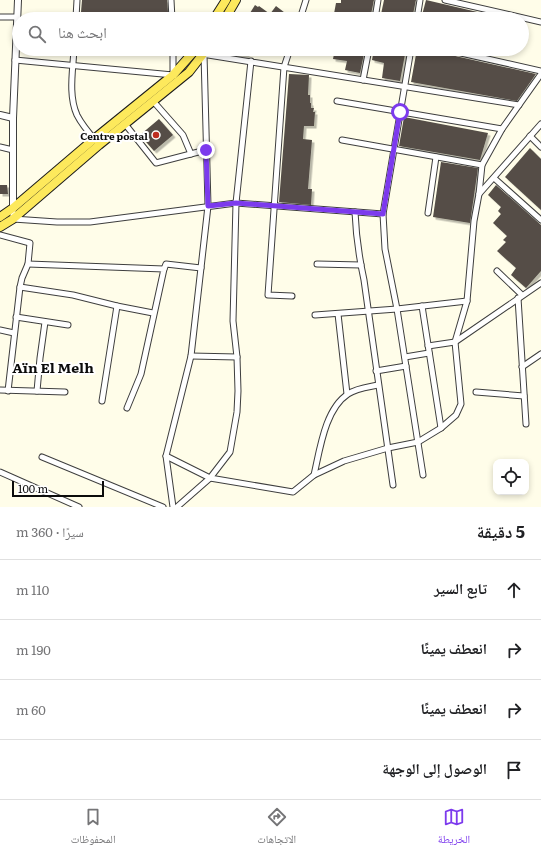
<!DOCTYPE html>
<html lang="ar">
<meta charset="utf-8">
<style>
body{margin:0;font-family:Literata,"Noto Naskh Arabic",serif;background:#f2f2f2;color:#202124;direction:rtl}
.controls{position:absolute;right:12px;bottom:12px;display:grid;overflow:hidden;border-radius:8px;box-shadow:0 2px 6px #0003}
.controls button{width:36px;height:36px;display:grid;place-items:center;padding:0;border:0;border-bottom:1px solid #e0e0e0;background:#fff;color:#202124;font:20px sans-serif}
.scale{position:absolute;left:12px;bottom:10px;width:92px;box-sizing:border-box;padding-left:4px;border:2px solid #0b0b0b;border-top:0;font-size:11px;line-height:14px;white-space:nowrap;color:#0b0b0b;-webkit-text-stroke:3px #fff;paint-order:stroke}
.stop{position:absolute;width:12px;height:12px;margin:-9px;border:3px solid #7c3aed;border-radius:50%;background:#fff}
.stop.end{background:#7c3aed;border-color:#fff;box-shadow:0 1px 4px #0008}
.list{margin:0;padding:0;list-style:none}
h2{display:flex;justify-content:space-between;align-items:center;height:52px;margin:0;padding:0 16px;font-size:17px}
h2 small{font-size:13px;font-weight:400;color:#757577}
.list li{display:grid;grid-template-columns:26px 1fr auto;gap:12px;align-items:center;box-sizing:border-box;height:60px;padding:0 16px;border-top:1px solid #e0e0e0}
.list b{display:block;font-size:15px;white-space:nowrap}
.list em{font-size:13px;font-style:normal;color:#757577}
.icon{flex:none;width:22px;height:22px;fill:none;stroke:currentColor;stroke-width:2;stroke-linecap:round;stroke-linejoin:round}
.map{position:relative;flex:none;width:541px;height:507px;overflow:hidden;direction:ltr}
.search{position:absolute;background:#fff;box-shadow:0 2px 6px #0003;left:12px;right:12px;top:12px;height:44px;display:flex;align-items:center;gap:10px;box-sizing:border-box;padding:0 14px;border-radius:22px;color:#757577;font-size:15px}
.sheet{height:292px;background:#fff}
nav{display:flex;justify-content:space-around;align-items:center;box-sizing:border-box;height:56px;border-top:1px solid #e0e0e0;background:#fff;font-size:11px;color:#757577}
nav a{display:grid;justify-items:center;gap:2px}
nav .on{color:#7c3aed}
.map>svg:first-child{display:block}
.building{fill:#544e47;filter:url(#shadow)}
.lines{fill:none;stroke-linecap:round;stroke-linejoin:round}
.minor-casing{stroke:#3e3e3e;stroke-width:7}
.tertiary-casing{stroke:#3e3e3e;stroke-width:8}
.primary-casing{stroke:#1c1c1c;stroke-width:10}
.minor{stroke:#fff;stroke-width:5}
.tertiary{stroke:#fff;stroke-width:6}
.primary{stroke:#fde95c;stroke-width:8}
.route{stroke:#7c3aed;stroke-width:5}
.poi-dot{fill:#be2c20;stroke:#fff;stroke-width:1.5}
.labels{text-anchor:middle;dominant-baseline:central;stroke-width:4;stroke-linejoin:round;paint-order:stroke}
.poi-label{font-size:10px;font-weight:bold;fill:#0b0b0b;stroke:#fff;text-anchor:end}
.district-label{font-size:14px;font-weight:bold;fill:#0b0b0b;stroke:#fff}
</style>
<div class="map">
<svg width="541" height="507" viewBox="0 0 541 507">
<defs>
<filter id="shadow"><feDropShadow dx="2.5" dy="2.5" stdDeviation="0" flood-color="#0004"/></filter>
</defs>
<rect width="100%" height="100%" fill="#fffde9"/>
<g class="building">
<polygon points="82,0 167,0 168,12 81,12"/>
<polygon points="341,0 374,0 370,19 333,19 336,3 341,3"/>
<polygon points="384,0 416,0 412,19 380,19"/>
<polygon points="426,0 499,17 499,19 421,19"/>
<polygon points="255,5 258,7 259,6 270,14 276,6 289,16 287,19 254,19 250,16 251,14 250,13"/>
<polygon points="231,49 248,50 247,56 231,55"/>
<polygon points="335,49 365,49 360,73 345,70 347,61 333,59"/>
<polygon points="374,49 406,49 400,81 382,78 384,63 372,60"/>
<polygon points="417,49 430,49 442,53 536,74 517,101 411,82"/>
<polygon points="461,49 489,49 488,55"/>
<polygon points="289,74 309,75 308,95 310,95 310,103 311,103 311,108 314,108 313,112 315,112 314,126 304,126 303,139 312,140 308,189 312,189 311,205 279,202"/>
<polygon points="404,117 488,133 480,160 399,146"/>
<polygon points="159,119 173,135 154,151 140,135"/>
<polygon points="530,148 541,159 541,210 505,177"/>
<polygon points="441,162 478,168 470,223 433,217"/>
<polygon points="0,185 7,185 8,194 0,194"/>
<polygon points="496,185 541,225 541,271 526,288 511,275 516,268 497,251 506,242 503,240 507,236 493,223 501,214 498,211 501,207 488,195"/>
</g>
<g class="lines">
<g class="minor-casing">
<g id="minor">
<polyline points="171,0 172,19"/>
<polyline points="445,0 541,22"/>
<polyline points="76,16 172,16"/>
<polyline points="0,17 17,17"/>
<polyline points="76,18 77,0"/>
<polyline points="300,19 306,0"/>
<polyline points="375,19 378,0"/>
<polyline points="417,19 420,0"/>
<path d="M74,49c-1,21 -6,46 3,66 5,10 12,18 19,26"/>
<polyline points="290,49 284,67 268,295 292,296"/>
<polyline points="411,49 383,214 385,249 397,309 423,475"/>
<polyline points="443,49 541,71"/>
<polyline points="202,54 519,105"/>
<polyline points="15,60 173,75 173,49"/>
<polyline points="363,80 369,49"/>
<polyline points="153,101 183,135 191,154"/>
<polyline points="337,101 502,129"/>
<polyline points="125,124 156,163 206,150"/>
<polyline points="530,136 541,147"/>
<polyline points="342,140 482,165"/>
<polyline points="0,147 13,150"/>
<polyline points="494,178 541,220"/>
<polyline points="479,194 541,124"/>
<polyline points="13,208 13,219 57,222 90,222 236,203 383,214"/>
<path d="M355,212c1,24 4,45 9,68l29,205"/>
<polyline points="428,213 436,157"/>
<polyline points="0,235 30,243 28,264 22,278 20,287 8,391"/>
<polyline points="28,264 164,269 141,374 127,408"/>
<polyline points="317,264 361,265"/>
<polyline points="164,269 166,264 201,268"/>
<polyline points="497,271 522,295"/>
<polyline points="20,287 73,295 117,306 153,313"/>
<polyline points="518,298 526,424"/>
<polyline points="422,306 441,428"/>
<polyline points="338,314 347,394"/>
<polyline points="315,315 397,309 467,301"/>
<polyline points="16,317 68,325"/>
<polyline points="0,330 14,333"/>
<polyline points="428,346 455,342 541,283"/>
<polyline points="191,356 237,357"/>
<polyline points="405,357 429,353"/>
<polyline points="522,367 541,354"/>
<polyline points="376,371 406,366"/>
<polyline points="0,390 65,392"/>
<polyline points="37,391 40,358 45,322"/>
<polyline points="476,392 524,396"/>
<polyline points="102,401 117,306"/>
<polyline points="166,456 210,478 293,492 314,475 344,461 388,448 418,442 441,428 456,415 461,404 455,342 467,301 474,221 479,194 482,165 502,129 541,74"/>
<polyline points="42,457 163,507"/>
<polyline points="0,472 79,507"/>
<path d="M314,475c6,-26 11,-66 34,-81 9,-6 21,-7 30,-9"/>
<polyline points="173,507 166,456 191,356 208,206 204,54"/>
<polyline points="177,507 210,478 230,452 237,412 238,391 237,357 233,321 236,203 251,61"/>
</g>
</g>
<g class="tertiary-casing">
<g id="tertiary">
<polyline points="0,115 13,118"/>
<polyline points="13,208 13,118 18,0"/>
</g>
</g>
<g class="primary-casing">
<g id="primary">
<polyline points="214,19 226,0"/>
<polyline points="225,19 236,0"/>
<polyline points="0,217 13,208 94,139 173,75 196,49"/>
<polyline points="0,227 13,219 99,145 189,72 207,49"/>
</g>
</g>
<use href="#minor" class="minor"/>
<use href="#tertiary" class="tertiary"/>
<use href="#primary" class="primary"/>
</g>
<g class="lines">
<polyline class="route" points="206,150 208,206 236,203 383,214 400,112"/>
</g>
<circle class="poi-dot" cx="156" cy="135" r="4"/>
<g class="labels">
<g class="poi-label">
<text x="148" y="135">Centre postal</text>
</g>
<g class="district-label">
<text x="53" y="367">Aïn El Melh</text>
</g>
</g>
</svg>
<div class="controls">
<button><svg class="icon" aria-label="locate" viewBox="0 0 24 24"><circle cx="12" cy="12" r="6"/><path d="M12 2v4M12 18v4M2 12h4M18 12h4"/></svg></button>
</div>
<div class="scale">100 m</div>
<div class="stop" style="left:400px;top:112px"></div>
<div class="stop end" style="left:206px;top:150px"></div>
<div class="search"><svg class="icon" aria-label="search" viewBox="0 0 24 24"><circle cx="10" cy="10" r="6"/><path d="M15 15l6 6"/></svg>ابحث هنا</div>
</div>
<section class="sheet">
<h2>5 دقيقة<small>سيرًا · 360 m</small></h2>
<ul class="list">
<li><svg class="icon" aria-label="ahead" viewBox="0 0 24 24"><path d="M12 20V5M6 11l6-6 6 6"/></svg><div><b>تابع السير</b></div><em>110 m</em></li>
<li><svg class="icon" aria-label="right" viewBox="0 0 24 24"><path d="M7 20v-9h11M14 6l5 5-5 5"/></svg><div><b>انعطف يمينًا</b></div><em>190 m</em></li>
<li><svg class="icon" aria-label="right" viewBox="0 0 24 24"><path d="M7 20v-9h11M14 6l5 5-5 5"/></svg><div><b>انعطف يمينًا</b></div><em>60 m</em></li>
<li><svg class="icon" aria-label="arrive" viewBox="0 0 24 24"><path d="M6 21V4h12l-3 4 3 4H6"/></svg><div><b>الوصول إلى الوجهة</b></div></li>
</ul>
</section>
<nav>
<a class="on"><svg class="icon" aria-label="map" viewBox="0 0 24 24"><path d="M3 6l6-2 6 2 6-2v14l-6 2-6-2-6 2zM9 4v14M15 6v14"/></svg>الخريطة</a>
<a><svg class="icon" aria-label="directions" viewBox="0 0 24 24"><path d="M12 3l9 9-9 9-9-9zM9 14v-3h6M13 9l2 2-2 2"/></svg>الاتجاهات</a>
<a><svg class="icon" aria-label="saved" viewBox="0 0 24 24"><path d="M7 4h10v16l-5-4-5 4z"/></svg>المحفوظات</a>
</nav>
